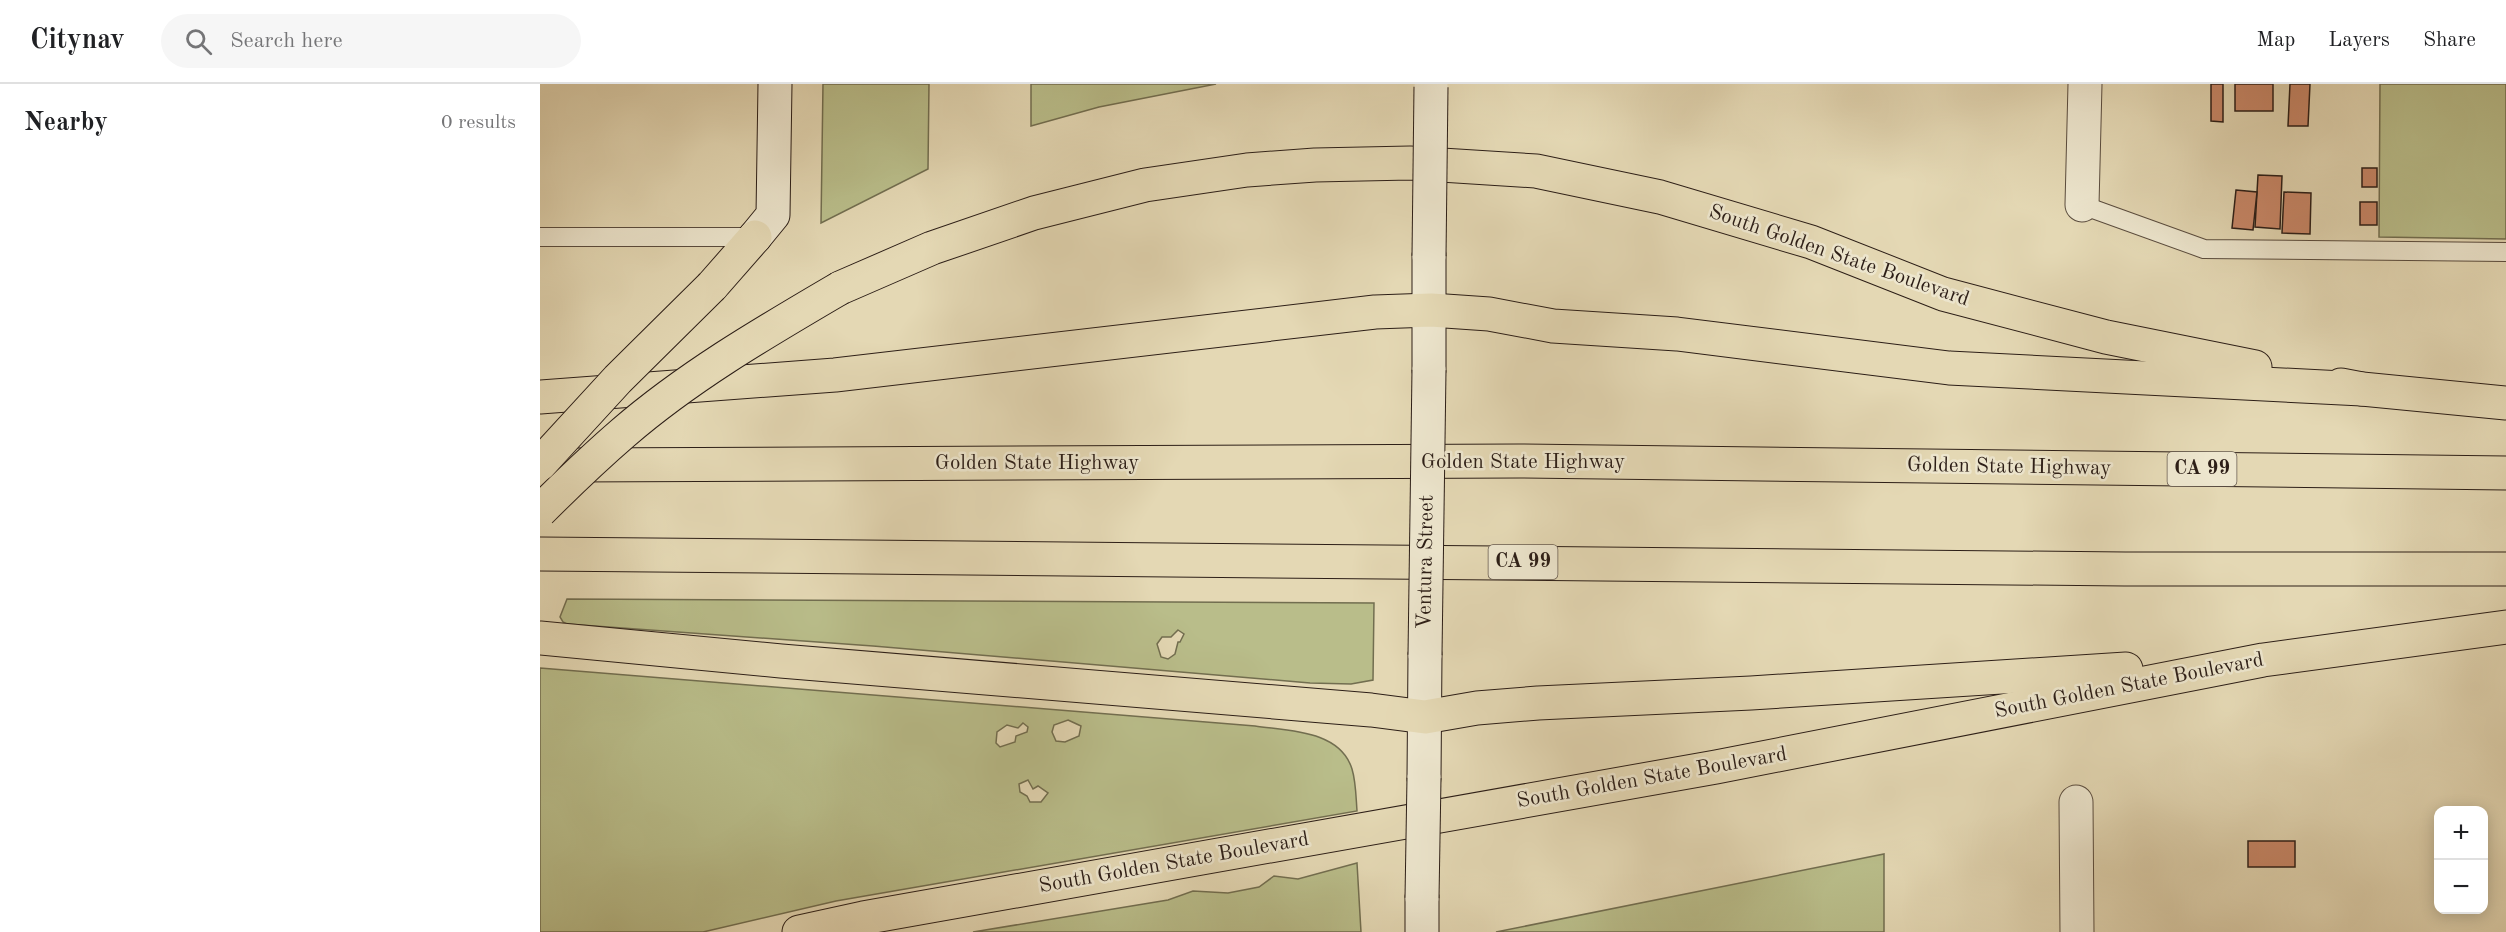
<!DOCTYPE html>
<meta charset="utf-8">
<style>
body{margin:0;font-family:"Old Standard TT",serif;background:#f6f6f6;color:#202124}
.controls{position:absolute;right:18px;bottom:18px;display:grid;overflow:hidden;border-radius:12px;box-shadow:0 3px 15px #0003}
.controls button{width:54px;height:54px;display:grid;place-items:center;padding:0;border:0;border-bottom:2px solid #e0e0e0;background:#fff;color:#202124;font:30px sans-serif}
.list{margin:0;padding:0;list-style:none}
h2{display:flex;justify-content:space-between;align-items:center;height:78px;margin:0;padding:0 24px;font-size:26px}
h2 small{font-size:20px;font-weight:400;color:#757577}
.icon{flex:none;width:33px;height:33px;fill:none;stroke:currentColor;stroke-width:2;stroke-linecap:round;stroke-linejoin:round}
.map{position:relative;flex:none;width:1966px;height:848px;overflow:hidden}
header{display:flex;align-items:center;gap:36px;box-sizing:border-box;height:84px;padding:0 30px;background:#fff;border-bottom:2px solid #e0e0e0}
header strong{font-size:28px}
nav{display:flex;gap:33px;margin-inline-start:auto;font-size:21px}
.search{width:420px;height:54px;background:#f6f6f6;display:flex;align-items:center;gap:15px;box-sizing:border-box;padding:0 21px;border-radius:33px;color:#757577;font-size:22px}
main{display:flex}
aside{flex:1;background:#fff}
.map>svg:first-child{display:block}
.green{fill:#b9bd8a;stroke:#726e50;stroke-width:1.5;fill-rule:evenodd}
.building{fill:#c88768;stroke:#2c1e17;stroke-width:1.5}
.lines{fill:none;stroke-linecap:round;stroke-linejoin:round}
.lane-casing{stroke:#5a4c3e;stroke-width:20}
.street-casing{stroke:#5a4c3e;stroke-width:35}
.secondary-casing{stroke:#2c1e17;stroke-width:35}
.highway-casing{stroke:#2c1e17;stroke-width:35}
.lane{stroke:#ede6ce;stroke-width:18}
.street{stroke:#ede6ce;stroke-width:33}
.secondary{stroke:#ede6ce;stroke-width:33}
.highway{stroke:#e4d8b4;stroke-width:33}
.secondary-bridge-casing{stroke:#2c1e17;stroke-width:35;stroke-linecap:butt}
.highway-bridge-casing{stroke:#2c1e17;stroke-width:35;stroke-linecap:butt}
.secondary-bridge{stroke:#ede6ce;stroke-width:33}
.highway-bridge{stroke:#e4d8b4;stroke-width:33}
.labels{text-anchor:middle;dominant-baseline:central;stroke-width:5;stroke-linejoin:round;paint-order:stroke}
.shield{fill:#ede6ce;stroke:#665a4e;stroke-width:1.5}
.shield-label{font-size:20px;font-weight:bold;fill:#2c1e17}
.street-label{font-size:21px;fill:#2c1e17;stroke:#ede6ce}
</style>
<header>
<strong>Citynav</strong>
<div class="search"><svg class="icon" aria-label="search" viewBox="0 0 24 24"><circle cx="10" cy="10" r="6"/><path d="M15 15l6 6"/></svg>Search here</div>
<nav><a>Map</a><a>Layers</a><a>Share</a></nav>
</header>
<main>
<aside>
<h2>Nearby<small>0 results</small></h2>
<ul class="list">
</ul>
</aside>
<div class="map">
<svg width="1966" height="848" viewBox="0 0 1966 848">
<rect width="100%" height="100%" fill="#e4d8b4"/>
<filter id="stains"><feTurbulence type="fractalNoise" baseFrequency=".00333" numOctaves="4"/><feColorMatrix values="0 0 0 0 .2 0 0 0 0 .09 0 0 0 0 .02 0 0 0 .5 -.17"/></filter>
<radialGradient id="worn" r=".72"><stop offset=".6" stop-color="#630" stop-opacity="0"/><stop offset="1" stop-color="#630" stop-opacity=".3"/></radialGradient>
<g class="green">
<polygon points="283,0 389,0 388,85 281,139"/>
<polygon points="491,0 676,0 559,23 491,42"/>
<polygon points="1840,0 1966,0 1966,155 1839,153"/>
<path d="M27,515l807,4 -1,77 -22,4 -41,-1 -437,-37 -306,-22 -4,-2 -3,-5zM638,546l6,4 -4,8h-2l-3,12 -7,5 -7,-2 -4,-13 5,-7h9z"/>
<path d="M0,584l715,58c33,5 85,4 97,43 4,13 4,29 5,42l-521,90 -133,31h-163zM528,636l13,6 -2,10 -14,6 -9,-1 -4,-9 2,-7zM483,639l5,4 -1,5 -11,4 -1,6 -15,5 -4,-4 1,-11 10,-7 11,3zM488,696l5,9 5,-3 10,7 -7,9h-11l-3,-6 -7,-4 -1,-8z"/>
<polygon points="1344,770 1344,848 956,848"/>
<polygon points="817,779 821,848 433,848 628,816 653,807 688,809 719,803 734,792 758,795"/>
</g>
<g class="building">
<polygon points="1671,0 1683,0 1683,38 1671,37"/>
<rect x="1695" y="0" width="38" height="27"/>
<polygon points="1750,0 1770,0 1768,42 1748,42"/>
<rect x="1822" y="84" width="15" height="19"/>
<polygon points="1718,91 1742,92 1740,145 1715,143"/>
<polygon points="1696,106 1717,108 1713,146 1692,144"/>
<polygon points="1744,108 1771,109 1770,150 1742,149"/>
<rect x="1820" y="118" width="17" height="23"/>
<rect x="1708" y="757" width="47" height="26"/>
</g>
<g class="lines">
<g class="lane-casing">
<g id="lane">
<polyline points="1542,121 1664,165 1966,168"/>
<polyline points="0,153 215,153"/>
</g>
</g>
<g class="street-casing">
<g id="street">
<polyline points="1542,121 1545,0"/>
<polyline points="1536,718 1537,848"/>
</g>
</g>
<g class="secondary-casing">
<g id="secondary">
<polyline points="215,153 233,131 235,0"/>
<polyline points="889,286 889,172"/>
<polyline points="884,694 885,571"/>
<polyline points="882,848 882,814"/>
</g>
</g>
<g class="highway-casing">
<g id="highway">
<polyline points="172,202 215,153"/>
<polyline points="300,204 392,164 494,129 605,101 707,86 775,81 870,79 996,87 1120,113 1271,158 1403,210 1566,253 1715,283"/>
<polyline points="1801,301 1822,305 1966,319"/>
<polyline points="0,313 295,291 835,228 891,226 949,230 1013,242 1137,250 1409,284 1822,305"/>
<polyline points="29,381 980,377 1966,389"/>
<polyline points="0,470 1585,485 1966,485"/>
<polyline points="0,554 241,577 831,626 885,633 937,624 998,619 1211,609 1586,585"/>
<polyline points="259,848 323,834 1176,683 1723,576 1966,543"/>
</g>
</g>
<use href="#lane" class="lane"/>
<use href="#street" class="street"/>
<use href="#secondary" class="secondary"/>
<use href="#highway" class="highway"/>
<g class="secondary-bridge-casing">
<g id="secondary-bridge">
<polyline points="889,172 891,3"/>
<polyline points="885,571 889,286"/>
<polyline points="882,814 884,694"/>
</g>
</g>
<g class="highway-bridge-casing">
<g id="highway-bridge">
<polyline points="0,380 78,295 172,202"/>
<path d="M0,427c27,-27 54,-53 83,-78 66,-57 142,-101 217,-145"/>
</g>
</g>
<use href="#secondary-bridge" class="secondary-bridge"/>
<use href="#highway-bridge" class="highway-bridge"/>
</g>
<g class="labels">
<g class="shield">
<rect x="1627.5" y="368" width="69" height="34" rx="4.5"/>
<rect x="948.5" y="461" width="69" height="34" rx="4.5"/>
</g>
<g class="shield-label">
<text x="1662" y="385">CA 99</text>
<text x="983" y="478">CA 99</text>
</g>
<g class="street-label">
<text transform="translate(1299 172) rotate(19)">South Golden State Boulevard</text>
<text x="983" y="378">Golden State Highway</text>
<text x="497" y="379">Golden State Highway</text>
<text transform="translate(1469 383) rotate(1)">Golden State Highway</text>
<text transform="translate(886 478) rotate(-89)">Ventura Street</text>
<text transform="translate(1589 602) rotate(-11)">South Golden State Boulevard</text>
<text transform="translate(1112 694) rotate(-10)">South Golden State Boulevard</text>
<text transform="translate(634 779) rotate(-10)">South Golden State Boulevard</text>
</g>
</g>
<rect width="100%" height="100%" filter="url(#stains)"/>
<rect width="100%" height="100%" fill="url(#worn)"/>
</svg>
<div class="controls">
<button>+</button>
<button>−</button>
</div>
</div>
</main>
